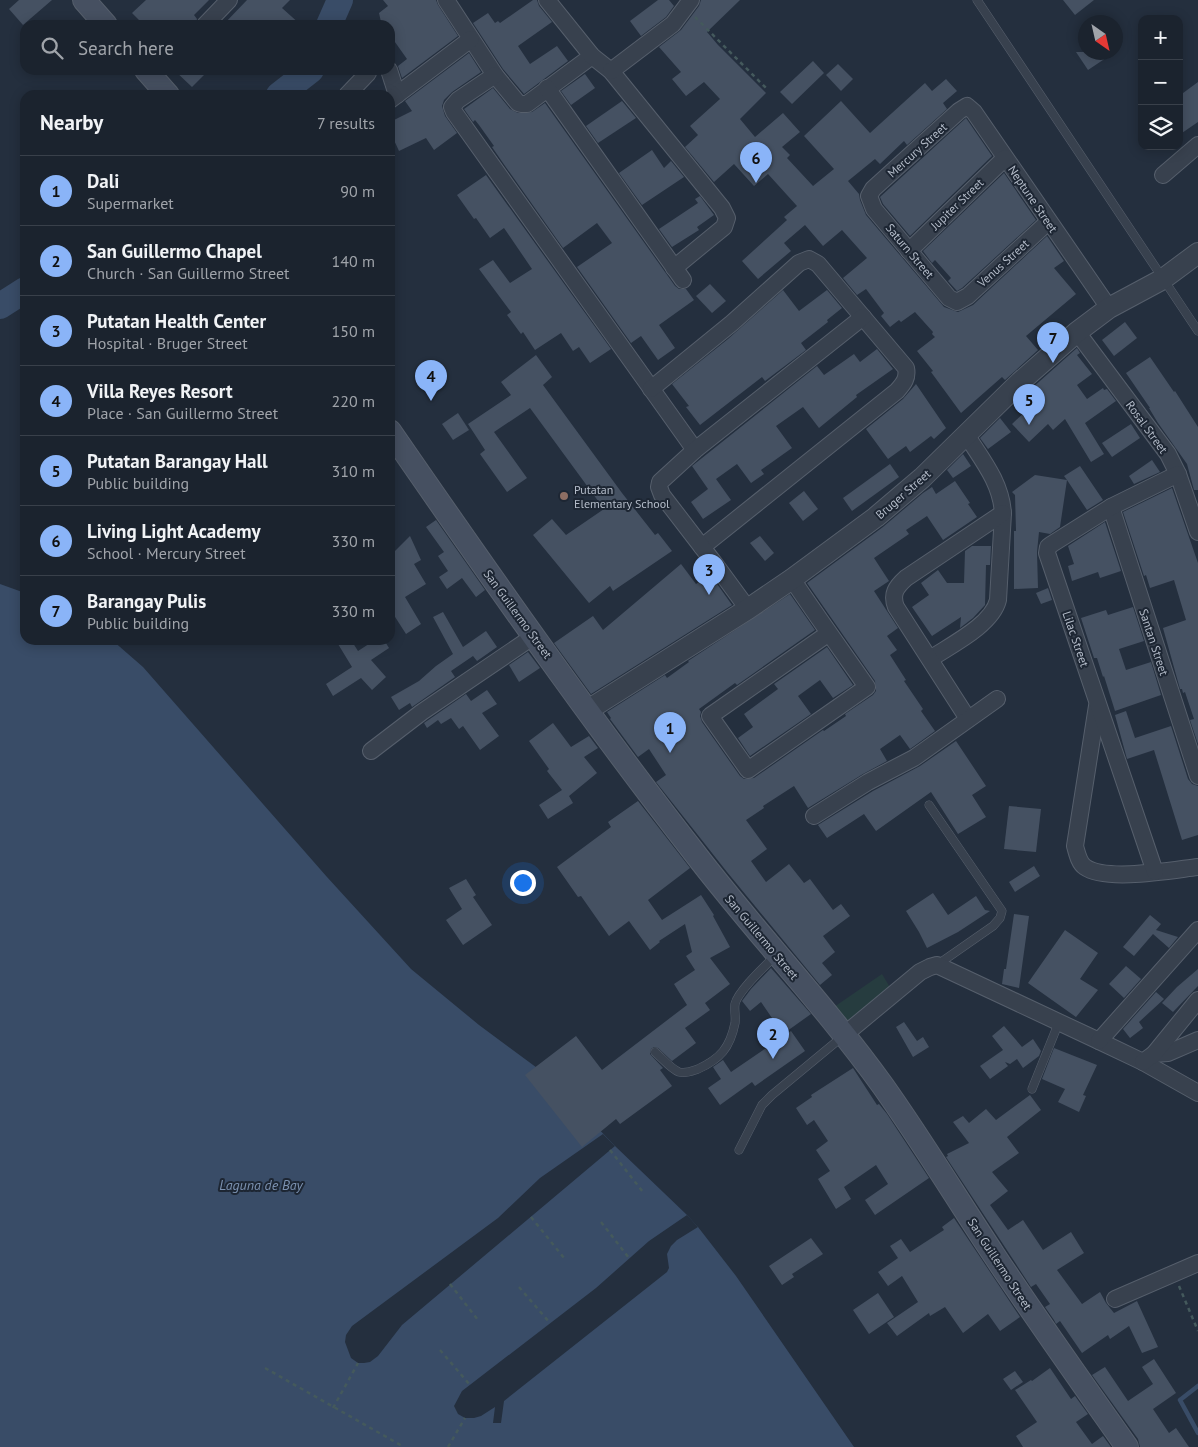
<!DOCTYPE html>
<meta charset="utf-8">
<style>
body{margin:0;font-family:"PT Sans",sans-serif;background:#282f3a;color:#f1f3f6}
.controls{position:absolute;right:15px;top:15px;display:grid;overflow:hidden;border-radius:10px;box-shadow:0 2px 12px #0003}
.controls button{width:45px;height:45px;display:grid;place-items:center;padding:0;border:0;border-bottom:1px solid #39404a;background:#1b232e;color:#f1f3f6;font:25px sans-serif}
.compass{position:absolute;left:1078px;top:15px;width:45px;height:45px;border-radius:50%;background:#1b232e;box-shadow:0 2px 12px #0003;rotate:146deg}
.you{position:absolute;left:522px;top:882px;width:18px;height:18px;margin:-12px;border:4px solid #fff;border-radius:50%;background:#1a73e8;box-shadow:0 0 0 8px #1a73e833}
.badge{display:grid;place-items:center;width:32px;height:32px;border-radius:50%;background:#8ab4f8;color:#111;font-size:16px;font-weight:700}
.pin{position:absolute;translate:-50% -41px;filter:drop-shadow(0 1px 2px #0008)}
.pin::after{content:'';position:absolute;top:26px;width:18px;height:15px;background:inherit;clip-path:polygon(0 0,100% 0,50% 100%)}
.list{margin:0;padding:0;list-style:none}
h2{display:flex;justify-content:space-between;align-items:center;height:65px;margin:0;padding:0 20px;font-size:21px}
h2 small{font-size:16px;font-weight:400;color:#a0a4aa}
.list li{display:grid;grid-template-columns:32px 1fr auto;gap:15px;align-items:center;box-sizing:border-box;height:70px;padding:0 20px;border-top:1px solid #39404a}
.list b{display:block;font-size:19px;white-space:nowrap}
.list p{margin:0;font-size:16px;white-space:nowrap;color:#a0a4aa}
.list em{font-size:16px;font-style:normal;color:#a0a4aa}
.icon{flex:none;width:28px;height:28px;fill:none;stroke:currentColor;stroke-width:2;stroke-linecap:round;stroke-linejoin:round}
.map{position:relative;flex:none;width:1198px;height:1447px;overflow:hidden}
.search{position:absolute;background:#1b232e;box-shadow:0 2px 12px #0003;left:20px;top:20px;width:375px;height:55px;display:flex;align-items:center;gap:12px;box-sizing:border-box;padding:0 18px;border-radius:15px;color:#a0a4aa;font-size:19px}
.panel{position:absolute;background:#1b232e;box-shadow:0 2px 12px #0003;left:20px;top:90px;width:375px;height:555px;border-radius:15px}
.map>svg:first-child{display:block}
.green{fill:#263c3f}
.water{fill:#394c67}
.pier{fill:#242f3e}
.lines{fill:none;stroke-linecap:round;stroke-linejoin:round}
.stream{stroke:#394c67;stroke-width:4.5}
.river{stroke:#394c67;stroke-width:26}
.building{fill:#455162}
.service-casing{stroke:#565f6c;stroke-width:9}
.minor-casing{stroke:#565f6c;stroke-width:18}
.tertiary-casing{stroke:#565f6c;stroke-width:22}
.secondary-casing{stroke:#565f6c;stroke-width:24}
.path{stroke:#44595c;stroke-width:2.5;stroke-dasharray:4 4;stroke-linecap:butt}
.service{stroke:#38414e;stroke-width:8}
.minor{stroke:#38414e;stroke-width:16}
.tertiary{stroke:#38414e;stroke-width:20}
.secondary{stroke:#465061;stroke-width:22}
.education-dot{fill:#8d6e63;stroke:#1d2633;stroke-width:2}
.labels{text-anchor:middle;dominant-baseline:central;stroke-width:4;stroke-linejoin:round;paint-order:stroke}
.street-label{font-size:12px;fill:#b4bcc9;stroke:#1d2633}
.poi-label{font-size:12px;fill:#b4bcc9;stroke:#1d2633;text-anchor:start}
.water-label{font-size:14px;font-style:italic;fill:#7c92b1;stroke:#1d2633}
</style>
<div class="map">
<svg width="1198" height="1447" viewBox="0 0 1198 1447">
<rect width="100%" height="100%" fill="#242f3e"/>
<polygon class="green" points="882,974 891,989 846,1023 834,1007"/>
<polygon class="water" points="0,584 25,593 25,640 112,640 143,667 327,877 411,969 479,1025 548,1076 615,1146 687,1215 698,1227 736,1276 854,1447 0,1447"/>
<g class="pier">
<polygon points="603,1134 615,1146 402,1325 378,1356 370,1362 364,1363 358,1363 351,1358 345,1342 346,1335 352,1326 498,1218 540,1178"/>
<polygon points="687,1215 698,1227 677,1240 671,1246 667,1254 669,1268 667,1272 504,1401 501,1423 493,1423 495,1407 481,1416 474,1418 465,1418 458,1414 454,1406 462,1391 596,1288 649,1241"/>
</g>
<g class="lines">
<polyline class="stream" points="1198,1386 1180,1400 1198,1433"/>
<g class="river">
<polyline points="329,25 340,0"/>
<polyline points="279,95 311,70"/>
<polyline points="0,306 25,290"/>
</g>
</g>
<g class="building">
<polygon points="19,0 52,0 23,25 9,9"/>
<polygon points="146,0 209,0 194,15 197,19 195,25 144,25 132,13"/>
<polygon points="247,0 290,0 282,8 301,25 223,25"/>
<polygon points="383,0 436,0 438,5 458,36 402,78 398,66 407,59 390,35 390,25 383,25 381,22 379,13 388,6"/>
<polygon points="533,0 537,0 539,6 552,22 518,46 530,64 557,46 568,61 524,94 503,69 473,23 488,13 495,23 498,21 500,23"/>
<polygon points="658,0 669,0 674,6 666,17 641,36 630,21"/>
<polygon points="701,0 740,0 707,32 718,45 766,93 740,119 755,137 783,113 800,132 782,147 790,155 787,158 813,186 834,169 804,136 841,101 870,133 925,83 932,91 946,79 957,91 943,103 947,109 907,145 904,141 880,164 875,159 848,181 859,194 860,200 866,215 944,307 958,312 973,305 1047,236 1064,261 1054,268 1076,294 1026,336 1038,350 1005,380 1002,377 961,413 931,372 933,371 917,351 935,337 932,334 933,332 915,312 901,322 899,320 890,327 881,316 884,313 866,289 857,295 843,278 867,258 842,230 823,246 805,225 784,243 791,251 758,279 742,261 787,220 784,217 797,206 768,174 754,186 734,164 714,182 685,147 698,135 690,126 720,99 704,82 686,96 672,79 681,72 659,47 681,30 699,6"/>
<polygon points="1063,0 1094,0 1075,15"/>
<polygon points="1076,52 1115,52 1088,70"/>
<polygon points="469,53 481,72 452,92 444,100 442,106 445,116 457,133 434,150 426,138 399,151 393,138 394,132 390,122 412,111 405,101"/>
<polygon points="813,61 824,73 792,104 780,92"/>
<polygon points="838,64 853,79 841,91 826,75"/>
<polygon points="174,70 209,70 192,87"/>
<polygon points="585,74 595,88 571,105 561,91"/>
<polygon points="1198,82 1198,122 1179,135 1179,96"/>
<polygon points="493,88 510,109 518,113 532,112 545,103 675,286 679,289 686,289 694,300 659,325 675,348 658,360 641,336 631,343 577,267 612,243 597,223 563,248 503,163 492,147 494,146 479,125 475,120 473,122 464,109"/>
<polygon points="622,101 636,118 598,143 586,126"/>
<polygon points="966,118 992,156 910,236 883,204 880,197"/>
<polygon points="652,150 664,168 671,161 684,177 642,205 619,173"/>
<polygon points="1004,173 1036,220 962,288 957,291 948,281 951,278 935,260 932,263 923,251"/>
<polygon points="486,175 611,349 590,363 579,347 573,351 561,333 535,350 523,332 521,334 507,315 511,312 479,269 493,260 510,283 532,269 504,228 490,238 476,218 474,219 457,195"/>
<polygon points="700,196 714,215 697,227 699,230 672,247 659,229 698,203 695,199"/>
<polygon points="710,284 726,301 712,313 696,296"/>
<polygon points="783,290 799,311 827,290 842,308 827,320 828,322 801,343 806,350 765,381 762,377 700,425 686,407 689,406 672,384 728,339"/>
<polygon points="1125,322 1137,338 1114,356 1102,340"/>
<polygon points="1077,348 1080,353 1077,355 1092,374 1077,385 1087,399 1103,388 1104,390 1107,389 1116,401 1085,423 1104,454 1091,462 1065,419 1053,430 1048,424 1029,442 1012,424 1031,406 1022,397"/>
<polygon points="877,349 893,369 856,395 857,397 819,428 803,407 776,426 792,448 761,470 764,474 751,483 737,464 716,479 731,500 703,519 691,502 708,489 692,466 817,366 824,375 854,354 860,362"/>
<polygon points="536,355 552,377 543,385 622,493 655,535 658,533 672,551 613,591 610,586 589,603 533,535 552,519 566,535 604,509 530,408 494,432 527,478 507,492 480,454 485,450 468,424 511,395 501,382"/>
<polygon points="1150,357 1174,392 1175,391 1198,427 1198,490 1194,490 1187,464 1158,423 1149,408 1150,408 1126,373"/>
<polygon points="916,384 946,428 934,439 931,436 910,452 906,446 888,459 866,429 903,399"/>
<polygon points="458,413 469,430 453,440 442,424"/>
<polygon points="1000,418 1011,432 988,449 980,438"/>
<polygon points="1131,424 1140,438 1112,457 1102,443"/>
<polygon points="963,454 971,466 953,478 947,470"/>
<polygon points="1152,460 1160,472 1134,484 1129,476"/>
<polygon points="890,464 899,477 852,511 843,498"/>
<polygon points="1080,466 1103,500 1087,510 1067,480 1060,527 1050,534 1039,532 1037,552 1038,588 1014,589 1014,531 1016,531 1015,495 1012,492 1035,475 1067,480 1064,476"/>
<polygon points="955,481 970,503 968,504 977,517 943,540 927,516 906,530 909,534 874,558 889,581 874,591 898,628 887,636 897,650 890,655 906,680 904,681 923,709 921,711 935,731 910,749 900,735 880,749 887,761 863,774 808,808 794,786 763,806 764,808 746,820 767,849 751,861 766,882 789,864 804,883 810,879 833,910 841,904 850,916 823,936 835,952 822,963 832,975 820,985 727,872 656,782 666,775 649,749 638,757 610,719 611,718 607,712 665,675 667,678 689,662 688,661 790,594 815,630 737,685 735,683 699,709 701,712 700,716 702,722 740,776 744,779 754,778 823,730 824,731 846,716 845,714 873,695 876,691 875,681 807,583 883,527 923,493 932,487 936,494"/>
<polygon points="1172,488 1198,563 1198,744 1190,720 1194,719 1185,692 1183,693 1182,689 1180,689 1163,628 1186,620 1174,580 1150,588 1146,575 1144,576 1123,512"/>
<polygon points="804,491 818,509 803,521 789,503"/>
<polygon points="436,520 485,590 476,597 462,578 447,589 439,577 448,571 438,556 444,552 426,527"/>
<polygon points="1105,522 1121,571 1100,578 1098,572 1072,581 1068,566 1074,564 1068,546"/>
<polygon points="410,536 421,560 414,564 426,584 405,597 421,624 406,634 390,609 390,556"/>
<polygon points="760,536 774,553 765,561 750,543"/>
<polygon points="972,546 991,546 990,565 986,565 985,605 973,618 960,628 961,617 932,636 912,607 929,595 921,583 938,570 947,583 964,583 965,551"/>
<polygon points="681,564 696,584 710,574 732,605 591,694 554,643 593,616 603,630"/>
<polygon points="1048,588 1052,600 1041,604 1036,593"/>
<polygon points="1133,607 1144,641 1119,649 1126,670 1151,662 1161,695 1115,711 1104,676 1103,677 1097,658 1094,658 1081,618 1106,610 1108,615"/>
<polygon points="443,612 463,647 486,631 497,647 477,661 473,656 451,671 455,677 412,707 410,703 399,710 391,697 419,681 436,666 453,654 433,617"/>
<polygon points="344,640 351,640 358,651 375,640 384,640 389,648 371,660 386,677 372,690 361,678 333,696 326,684 352,667 338,644"/>
<polygon points="827,647 853,685 833,698 820,680 798,696 811,714 750,756 738,738 753,727 744,714 778,689 774,684"/>
<polygon points="528,652 540,668 519,682 509,665"/>
<polygon points="487,690 497,704 482,713 499,736 480,750 463,726 459,729 451,718 441,724 438,720 427,728 424,723 466,694 471,701"/>
<polygon points="1126,711 1135,738 1171,726 1188,779 1192,784 1198,786 1198,835 1182,840 1154,750 1127,759 1115,715"/>
<polygon points="553,723 571,747 589,736 598,748 584,757 597,773 569,796 573,803 548,819 539,805 562,790 547,771 549,769 529,741"/>
<polygon points="956,741 986,786 972,795 986,817 958,834 931,792 876,831 864,814 827,838 818,825 873,791 920,766"/>
<polygon points="638,801 690,868 648,900 662,920 701,895 714,915 713,916 730,947 710,958 730,984 705,1003 710,1010 685,1028 696,1043 672,1061 658,1048 654,1047 651,1049 650,1054 663,1068 660,1070 672,1086 620,1124 616,1119 582,1147 525,1075 576,1036 602,1070 687,1005 674,984 695,970 686,956 692,952 685,924 659,941 660,942 650,950 629,921 609,936 581,896 578,897 557,867 611,827 608,822"/>
<polygon points="1009,806 1041,809 1036,852 1004,849"/>
<polygon points="1034,866 1040,876 1015,892 1009,882"/>
<polygon points="466,879 476,895 473,897 492,925 463,945 446,920 462,909 449,888"/>
<polygon points="933,893 948,915 976,896 985,910 990,911 958,932 927,948 919,932 906,911"/>
<polygon points="1014,914 1029,916 1019,988 1002,984 1004,969 1006,969"/>
<polygon points="1150,915 1161,924 1156,930 1178,937 1169,948 1153,934 1134,956 1123,947"/>
<polygon points="1065,930 1098,953 1080,979 1098,990 1076,1017 1028,983"/>
<polygon points="1126,966 1141,979 1124,998 1109,984"/>
<polygon points="771,968 811,1014 783,1034 761,1002 750,1011 742,1001 751,989"/>
<polygon points="1198,969 1198,986 1173,1012 1162,1003 1177,987"/>
<polygon points="1156,992 1164,999 1139,1022 1143,1028 1130,1038 1123,1029"/>
<polygon points="904,1022 917,1041 923,1037 929,1047 913,1057 896,1027"/>
<polygon points="1004,1026 1022,1047 1033,1039 1041,1051 1039,1056 1023,1068 1017,1059 1010,1064 1005,1062 1008,1066 990,1079 980,1066 1003,1050 992,1036"/>
<polygon points="791,1031 805,1051 755,1086 752,1082 720,1105 708,1088 721,1079 713,1067 723,1060 731,1072"/>
<polygon points="1054,1048 1097,1065 1083,1095 1086,1096 1079,1112 1058,1102 1065,1089 1042,1079"/>
<polygon points="853,1068 877,1105 879,1104 887,1114 929,1178 875,1215 865,1200 888,1184 876,1165 844,1187 851,1199 836,1209 818,1179 830,1171 816,1150 828,1141 814,1120 807,1125 796,1108 812,1097 811,1095"/>
<polygon points="1030,1095 1041,1110 1007,1137 1019,1153 992,1172 1008,1191 990,1205 1008,1230 1023,1220 1043,1250 1071,1232 1084,1253 1057,1270 1082,1304 1100,1292 1106,1303 1114,1313 1137,1301 1158,1347 1142,1353 1129,1326 1110,1339 1108,1335 1082,1353 1060,1321 1056,1324 1054,1320 1045,1307 1050,1304 1036,1284 1031,1287 946,1157 948,1156 947,1154 969,1143 953,1122 963,1116 969,1123 986,1109 996,1120"/>
<polygon points="954,1218 1020,1317 1000,1331 988,1314 963,1333 945,1307 930,1316 929,1313 897,1336 887,1323 918,1302 902,1276 888,1286 878,1272 898,1258 890,1246 901,1239 910,1252 944,1230 942,1227"/>
<polygon points="811,1238 823,1254 792,1274 794,1277 782,1285 769,1266"/>
<polygon points="878,1293 894,1317 869,1334 853,1310"/>
<polygon points="1154,1359 1176,1393 1153,1409 1169,1433 1176,1428 1189,1447 1140,1447 1138,1439 1092,1375 1105,1367 1128,1401 1153,1384 1142,1367"/>
<polygon points="1050,1368 1071,1399 1075,1396 1088,1414 1076,1422 1092,1444 1103,1436 1111,1447 1023,1447 1016,1436 1037,1422 1015,1390 1031,1380 1032,1381"/>
<polygon points="1015,1371 1023,1382 1011,1390 1003,1379"/>
</g>
<g class="lines">
<g class="service-casing">
<g id="service">
<polyline points="977,0 1198,331"/>
<polyline points="929,805 1002,911 1000,918 993,926 937,965"/>
<path d="M655,1052c7,6 16,17 24,20 7,2 13,-1 19,-3 22,-10 32,-21 37,-46 1,-6 -1,-13 0,-19 3,-13 30,-38 40,-48"/>
<polyline points="1032,1089 1059,1022"/>
<polyline points="739,1150 762,1105 772,1095 842,1037"/>
</g>
</g>
<g class="minor-casing">
<g id="minor">
<polyline points="446,0 495,75 518,103 521,104 527,104 592,56"/>
<polyline points="547,0 592,56 611,71 722,208 727,218 724,227 674,268"/>
<polyline points="205,25 229,0"/>
<polyline points="389,70 397,95"/>
<polyline points="611,71 673,24 691,0"/>
<polyline points="495,75 458,100 452,107 454,112 695,450"/>
<polyline points="547,88 683,280"/>
<polyline points="347,95 368,73 368,70"/>
<polyline points="390,100 471,39"/>
<polyline points="1163,175 1198,145"/>
<polyline points="1048,222 968,296 957,302 949,298 874,209 869,196 873,189 959,111 967,106 974,112 1109,308"/>
<polyline points="909,251 1005,158"/>
<polyline points="1077,332 1168,454 1178,474 1198,532"/>
<path d="M651,389l81,-66 67,-60 10,-4 9,5 88,104c2,10 -2,15 -9,23l-195,156"/>
<polyline points="1111,507 1198,776"/>
<path d="M792,579c24,36 50,72 75,108l-119,83 -38,-54 119,-83"/>
<polyline points="748,609 715,564 662,495 659,487 660,482 695,450 863,317"/>
<path d="M930,659c21,-14 62,-34 68,-59l5,-87c-2,-30 -20,-52 -36,-77"/>
<path d="M1097,706l-22,140c2,7 4,17 10,21 21,15 87,3 113,0"/>
<path d="M968,719l-72,-112c-5,-13 0,-20 10,-29l97,-65"/>
<polyline points="371,751 422,712 534,636"/>
<polyline points="814,816 868,782 914,758 997,699"/>
<polyline points="1155,872 1047,553 1048,547 1052,544 1111,507 1178,474"/>
<polyline points="844,1035 920,972 930,967 937,965 1099,1041 1143,1062 1198,1093"/>
<polyline points="1099,1041 1198,930"/>
<polyline points="1154,1054 1168,1053 1198,1040"/>
<polyline points="1143,1062 1154,1054 1198,1000"/>
<polyline points="1115,1299 1198,1263"/>
</g>
</g>
<g class="tertiary-casing">
<polyline id="tertiary" points="588,710 748,609 792,579 876,517 922,478 1020,382 1077,332 1109,308 1163,279 1198,253"/>
</g>
<g class="secondary-casing">
<g id="secondary">
<polyline points="84,0 106,25"/>
<polyline points="146,70 168,95"/>
<path d="M390,431c98,142 197,284 303,420 61,80 131,153 190,235 39,55 74,113 111,169 43,65 88,128 133,192"/>
</g>
</g>
<g class="path">
<polyline points="695,17 768,90"/>
<polyline points="610,1150 643,1192"/>
<polyline points="531,1217 564,1258"/>
<polyline points="601,1222 629,1258"/>
<polyline points="450,1284 478,1320"/>
<polyline points="1179,1286 1198,1331"/>
<polyline points="519,1287 550,1323"/>
<polyline points="440,1350 470,1385"/>
<polyline points="265,1368 404,1447"/>
<polyline points="333,1408 358,1363"/>
<polyline points="448,1447 465,1418"/>
</g>
<use href="#service" class="service"/>
<use href="#minor" class="minor"/>
<use href="#tertiary" class="tertiary"/>
<use href="#secondary" class="secondary"/>
</g>
<circle class="education-dot" cx="564" cy="496" r="5"/>
<g class="labels">
<g class="street-label">
<text transform="translate(917 150) rotate(-42)">Mercury Street</text>
<text transform="translate(1033 199) rotate(56)">Neptune Street</text>
<text transform="translate(957 204) rotate(-44)">Jupiter Street</text>
<text transform="translate(910 251) rotate(50)">Saturn Street</text>
<text transform="translate(1003 263) rotate(-42)">Venus Street</text>
<text transform="translate(1147 427) rotate(54)">Rosal Street</text>
<text transform="translate(903 494) rotate(-41)">Bruger Street</text>
<text transform="translate(518 614) rotate(54)">San Guillermo Street</text>
<text transform="translate(1076 639) rotate(71)">Lilac Street</text>
<text transform="translate(1154 642) rotate(72)">Santan Street</text>
<text transform="translate(762 937) rotate(50)">San Guillermo Street</text>
<text transform="translate(1000 1264) rotate(57)">San Guillermo Street</text>
</g>
<g class="poi-label">
<text x="574" y="489">Putatan<tspan x="574" dy="14">Elementary School</tspan></text>
</g>
<g class="water-label">
<text x="261" y="1185">Laguna de Bay</text>
</g>
</g>
</svg>
<div class="controls">
<button>+</button>
<button>−</button>
<button><svg class="icon" aria-label="layers" viewBox="0 0 24 24"><path d="M12 4l9 5-9 5-9-5zM3 14l9 5 9-5"/></svg></button>
</div>
<svg class="compass" viewBox="-18 -18 36 36"><path d="M0-13l5 13h-10z" fill="#e53935"/><path d="M0 13l5-13h-10z" fill="#a0a4aa"/></svg>
<div class="you"></div>
<div class="pin badge" style="left:670px;top:753px">1</div>
<div class="pin badge" style="left:773px;top:1059px">2</div>
<div class="pin badge" style="left:709px;top:595px">3</div>
<div class="pin badge" style="left:431px;top:401px">4</div>
<div class="pin badge" style="left:1029px;top:425px">5</div>
<div class="pin badge" style="left:756px;top:183px">6</div>
<div class="pin badge" style="left:1053px;top:363px">7</div>
<div class="search"><svg class="icon" aria-label="search" viewBox="0 0 24 24"><circle cx="10" cy="10" r="6"/><path d="M15 15l6 6"/></svg>Search here</div>
<section class="panel">
<h2>Nearby<small>7 results</small></h2>
<ul class="list">
<li><span class="badge">1</span><div><b>Dali</b><p>Supermarket</p></div><em>90 m</em></li>
<li><span class="badge">2</span><div><b>San Guillermo Chapel</b><p>Church · San Guillermo Street</p></div><em>140 m</em></li>
<li><span class="badge">3</span><div><b>Putatan Health Center</b><p>Hospital · Bruger Street</p></div><em>150 m</em></li>
<li><span class="badge">4</span><div><b>Villa Reyes Resort</b><p>Place · San Guillermo Street</p></div><em>220 m</em></li>
<li><span class="badge">5</span><div><b>Putatan Barangay Hall</b><p>Public building</p></div><em>310 m</em></li>
<li><span class="badge">6</span><div><b>Living Light Academy</b><p>School · Mercury Street</p></div><em>330 m</em></li>
<li><span class="badge">7</span><div><b>Barangay Pulis</b><p>Public building</p></div><em>330 m</em></li>
</ul>
</section>
</div>
